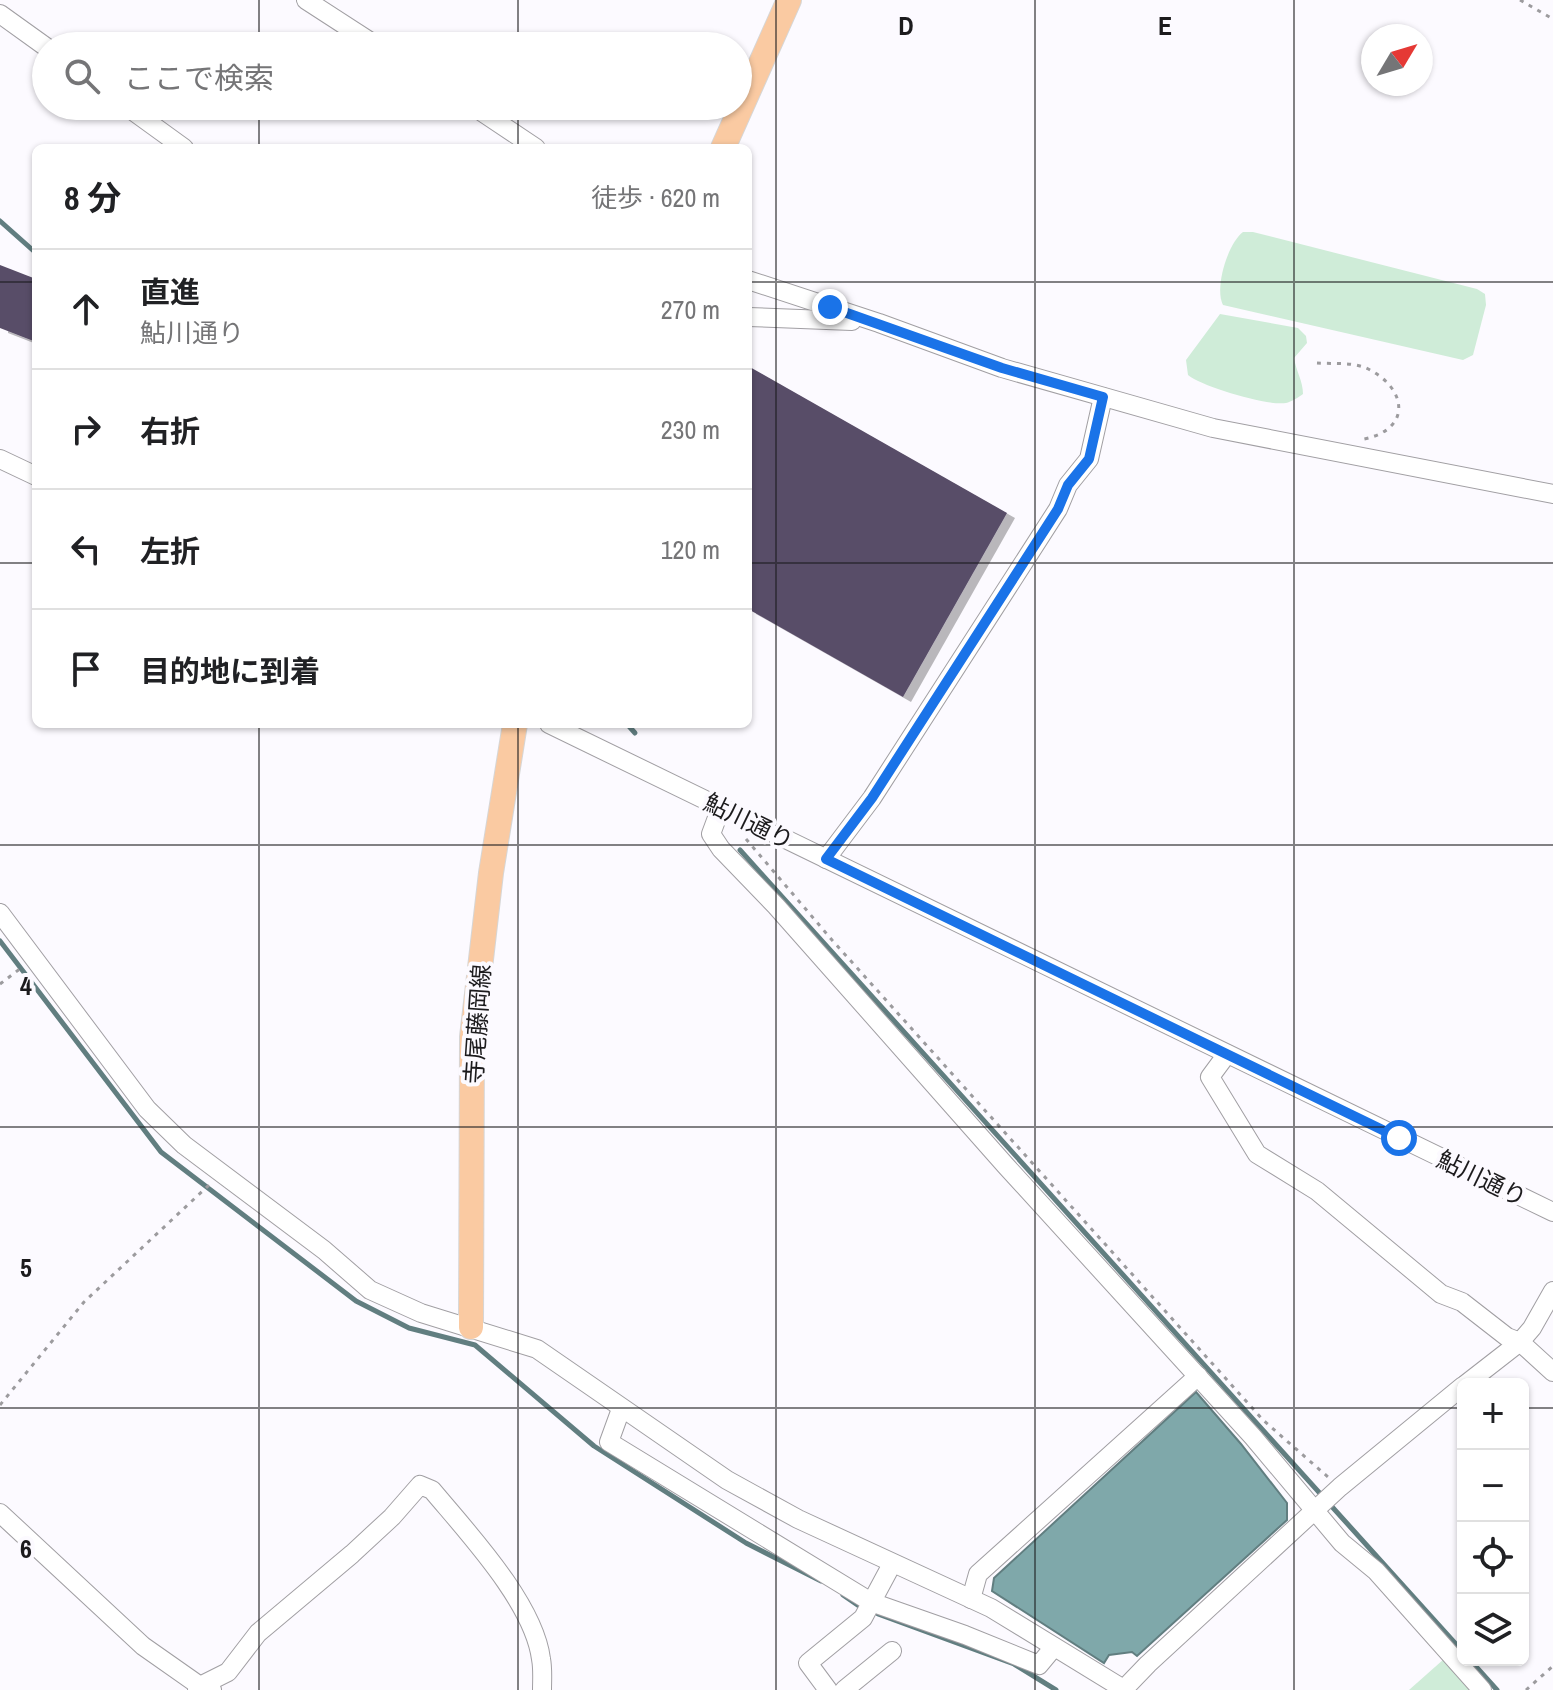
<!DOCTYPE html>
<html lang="ja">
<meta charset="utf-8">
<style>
body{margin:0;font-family:"Archivo Narrow","Noto Sans JP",sans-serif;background:#f2f2f2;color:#202124}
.controls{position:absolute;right:24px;bottom:24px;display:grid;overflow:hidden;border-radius:12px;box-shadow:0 2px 6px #0004}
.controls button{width:72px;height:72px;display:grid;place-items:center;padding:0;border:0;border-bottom:2px solid #e0e0e0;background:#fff;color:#202124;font:40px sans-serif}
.compass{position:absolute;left:1361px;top:24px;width:72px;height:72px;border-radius:50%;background:#fff;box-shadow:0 2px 6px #0004;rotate:52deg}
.stop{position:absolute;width:24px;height:24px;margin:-18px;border:6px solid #1a73e8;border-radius:50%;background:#fff}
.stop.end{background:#1a73e8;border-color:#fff;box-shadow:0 2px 8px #0008}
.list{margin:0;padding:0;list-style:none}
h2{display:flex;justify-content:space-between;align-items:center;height:104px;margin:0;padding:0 32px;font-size:34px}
h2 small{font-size:26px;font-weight:400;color:#757577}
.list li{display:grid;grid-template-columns:52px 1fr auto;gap:24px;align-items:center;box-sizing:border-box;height:120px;padding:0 32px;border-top:2px solid #e0e0e0}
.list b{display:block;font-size:30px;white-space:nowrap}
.list p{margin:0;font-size:26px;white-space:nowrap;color:#757577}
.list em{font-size:26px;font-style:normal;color:#757577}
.icon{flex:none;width:44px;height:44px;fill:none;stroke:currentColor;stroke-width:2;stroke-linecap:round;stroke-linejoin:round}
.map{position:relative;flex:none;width:1553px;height:1690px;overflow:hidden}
.search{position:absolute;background:#fff;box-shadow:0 2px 6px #0004;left:32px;top:32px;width:720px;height:88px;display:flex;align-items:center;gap:20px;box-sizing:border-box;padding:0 28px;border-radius:44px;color:#757577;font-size:30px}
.panel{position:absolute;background:#fff;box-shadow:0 2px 6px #0004;left:32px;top:144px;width:720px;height:584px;border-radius:12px}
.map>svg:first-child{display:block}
.green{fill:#cfecd8}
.water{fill:#7fa8aa;stroke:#617e80;stroke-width:2}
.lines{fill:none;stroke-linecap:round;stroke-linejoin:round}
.stream{stroke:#617e80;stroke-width:5}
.building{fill:#594d67;filter:url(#shadow)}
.minor-casing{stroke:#a19fa3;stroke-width:20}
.major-casing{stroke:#d6d6d6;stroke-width:26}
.path{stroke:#9c9b9e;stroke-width:3;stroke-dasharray:4 6;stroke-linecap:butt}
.minor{stroke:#fff;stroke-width:18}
.major{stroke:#facaa2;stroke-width:24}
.route{stroke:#1a73e8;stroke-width:10}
.grid{fill:none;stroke:#1c1b1d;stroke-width:2;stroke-opacity:0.55}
.labels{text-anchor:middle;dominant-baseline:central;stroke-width:8;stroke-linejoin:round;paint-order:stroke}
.street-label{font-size:24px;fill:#1c1b1d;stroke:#fcfaff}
.grid-label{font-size:26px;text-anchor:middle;font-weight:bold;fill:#1c1b1d;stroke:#fcfaff;stroke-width:8;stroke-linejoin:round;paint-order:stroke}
</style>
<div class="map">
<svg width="1553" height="1690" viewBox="0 0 1553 1690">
<defs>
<filter id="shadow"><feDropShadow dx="8" dy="5" stdDeviation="0" flood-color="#0004"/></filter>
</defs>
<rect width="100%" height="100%" fill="#fcfaff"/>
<g class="green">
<path d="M1243,232h10l224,57 8,5 1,11 -13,50 -10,5 -240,-55c-9,-17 5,-62 20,-73z"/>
<path d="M1220,314l78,14 8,8 1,7 -13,15c2,13 9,23 9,36 -4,3 -12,8 -17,9 -19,3 -83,-16 -98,-28l-2,-15z"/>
<polygon points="1444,1659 1471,1690 1409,1690"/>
</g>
<polygon class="water" points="1196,1392 1241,1444 1287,1503 1287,1520 1137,1656 1132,1652 1109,1655 1104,1663 992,1591 994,1578"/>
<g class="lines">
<g class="stream">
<polyline points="0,221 36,253"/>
<polyline points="627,724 635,733"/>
<polyline points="740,850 1463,1652"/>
<polyline points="0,941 161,1152 356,1301 409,1328 475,1345 594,1446 746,1543 821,1581"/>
<polyline points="843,1595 859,1606"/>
<polyline points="878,1614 1014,1664 1056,1690"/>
<polyline points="1470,1660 1497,1690"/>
</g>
</g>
<g class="building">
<polygon points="0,265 36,279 36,342 0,328"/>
<polygon points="748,366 1007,513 903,697 748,609"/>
</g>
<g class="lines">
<g class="minor-casing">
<g id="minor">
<polyline points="306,0 377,46"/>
<polyline points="0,14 46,47"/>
<polyline points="126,106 184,148"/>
<polyline points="473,106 536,148"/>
<polyline points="748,280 879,323 1002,368 1213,428 1553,494"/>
<polyline points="748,317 852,321"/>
<polyline points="0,459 36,476"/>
<polyline points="549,724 1553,1212"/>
<polyline points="721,807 711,834 721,849 776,906 1006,1166 1253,1437 1342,1543 1376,1571 1482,1690"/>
<polyline points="826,859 872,798 1058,509 1068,485 1089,459 1103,397"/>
<polyline points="0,913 147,1109 184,1145 324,1250 370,1290 421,1313 537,1349 727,1480 798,1519 991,1608 1125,1690"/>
<polyline points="1227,1054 1210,1077 1257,1154 1317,1191 1441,1294 1462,1302 1507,1337 1520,1342 1553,1372"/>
<polyline points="1466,1384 1520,1342 1532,1328 1553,1291"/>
<polyline points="621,1409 609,1442 871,1602 965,1635 1039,1665 1054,1647"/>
<polyline points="0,1513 143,1646 200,1686 212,1690"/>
<polyline points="971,1599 978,1574 1198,1376"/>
<path d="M197,1690l3,-4 28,-14 30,-39 94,-79 40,-37 28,-32 12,5c35,42 102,113 109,169 2,10 1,21 1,31"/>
<polyline points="828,1690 808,1663 863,1618 892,1564"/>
<polyline points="844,1690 892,1651"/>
<polyline points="1123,1690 1148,1664 1340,1487 1463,1386"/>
</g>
</g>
<g class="major-casing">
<g id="major">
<polyline points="723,148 789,0"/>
<polyline points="471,1327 472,1037 491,873 515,724"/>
</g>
</g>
<g class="path">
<polyline points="1520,0 1553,19"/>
<path d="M1317,363c15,1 35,-1 49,5 41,19 47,61 -2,71"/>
<polyline points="746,839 832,940 1263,1420 1328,1477"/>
<polyline points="0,984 21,968"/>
<polyline points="0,1405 84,1302 209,1185"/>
<polyline points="1526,1690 1553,1666"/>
</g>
<use href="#minor" class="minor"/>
<use href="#major" class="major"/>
</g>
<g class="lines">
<polyline class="route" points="830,307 1002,368 1103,397 1089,459 1068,485 1058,509 872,798 826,859 1399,1138"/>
</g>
<path class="grid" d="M259,0v46M518,0v46M776,0v1690M1035,0v1690M1294,0v1690M259,106v42M518,106v42M0,282h36M748,282h805M0,563h36M748,563h805M259,724v966M518,724v966M0,845h1553M0,1127h1553M0,1408h1463M1523,1408h30"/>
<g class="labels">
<g class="street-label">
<text transform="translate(749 821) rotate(26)">鮎川通り</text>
<text transform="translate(477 1024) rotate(-86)">寺尾藤岡線</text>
<text transform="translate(1482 1178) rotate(26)">鮎川通り</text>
</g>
</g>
<g class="grid-label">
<text x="906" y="35">D</text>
<text x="1165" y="35">E</text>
<text x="26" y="995">4</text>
<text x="26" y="1277">5</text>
<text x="26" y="1558">6</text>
</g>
</svg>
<div class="controls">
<button>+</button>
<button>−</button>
<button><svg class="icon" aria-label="locate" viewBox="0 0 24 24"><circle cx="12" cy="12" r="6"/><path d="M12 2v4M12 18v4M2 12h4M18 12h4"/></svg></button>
<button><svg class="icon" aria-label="layers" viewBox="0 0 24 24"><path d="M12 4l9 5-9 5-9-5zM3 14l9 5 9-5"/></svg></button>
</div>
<svg class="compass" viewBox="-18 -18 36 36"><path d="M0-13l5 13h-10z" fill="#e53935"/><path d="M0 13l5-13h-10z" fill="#757577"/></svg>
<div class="stop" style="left:1399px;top:1138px"></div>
<div class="stop end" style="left:830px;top:307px"></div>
<div class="search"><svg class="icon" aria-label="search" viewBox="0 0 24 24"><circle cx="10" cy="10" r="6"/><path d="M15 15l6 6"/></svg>ここで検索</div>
<section class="panel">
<h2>8 分<small>徒歩 · 620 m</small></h2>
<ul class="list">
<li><svg class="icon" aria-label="ahead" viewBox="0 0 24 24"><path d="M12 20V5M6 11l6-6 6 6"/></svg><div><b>直進</b><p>鮎川通り</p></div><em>270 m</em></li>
<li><svg class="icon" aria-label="right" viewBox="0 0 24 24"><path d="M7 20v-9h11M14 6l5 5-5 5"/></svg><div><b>右折</b></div><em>230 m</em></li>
<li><svg class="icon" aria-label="left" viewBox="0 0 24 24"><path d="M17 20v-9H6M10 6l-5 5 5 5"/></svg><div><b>左折</b></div><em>120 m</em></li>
<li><svg class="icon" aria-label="arrive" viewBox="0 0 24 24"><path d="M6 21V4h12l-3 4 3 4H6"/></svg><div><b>目的地に到着</b></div></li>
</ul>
</section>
</div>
